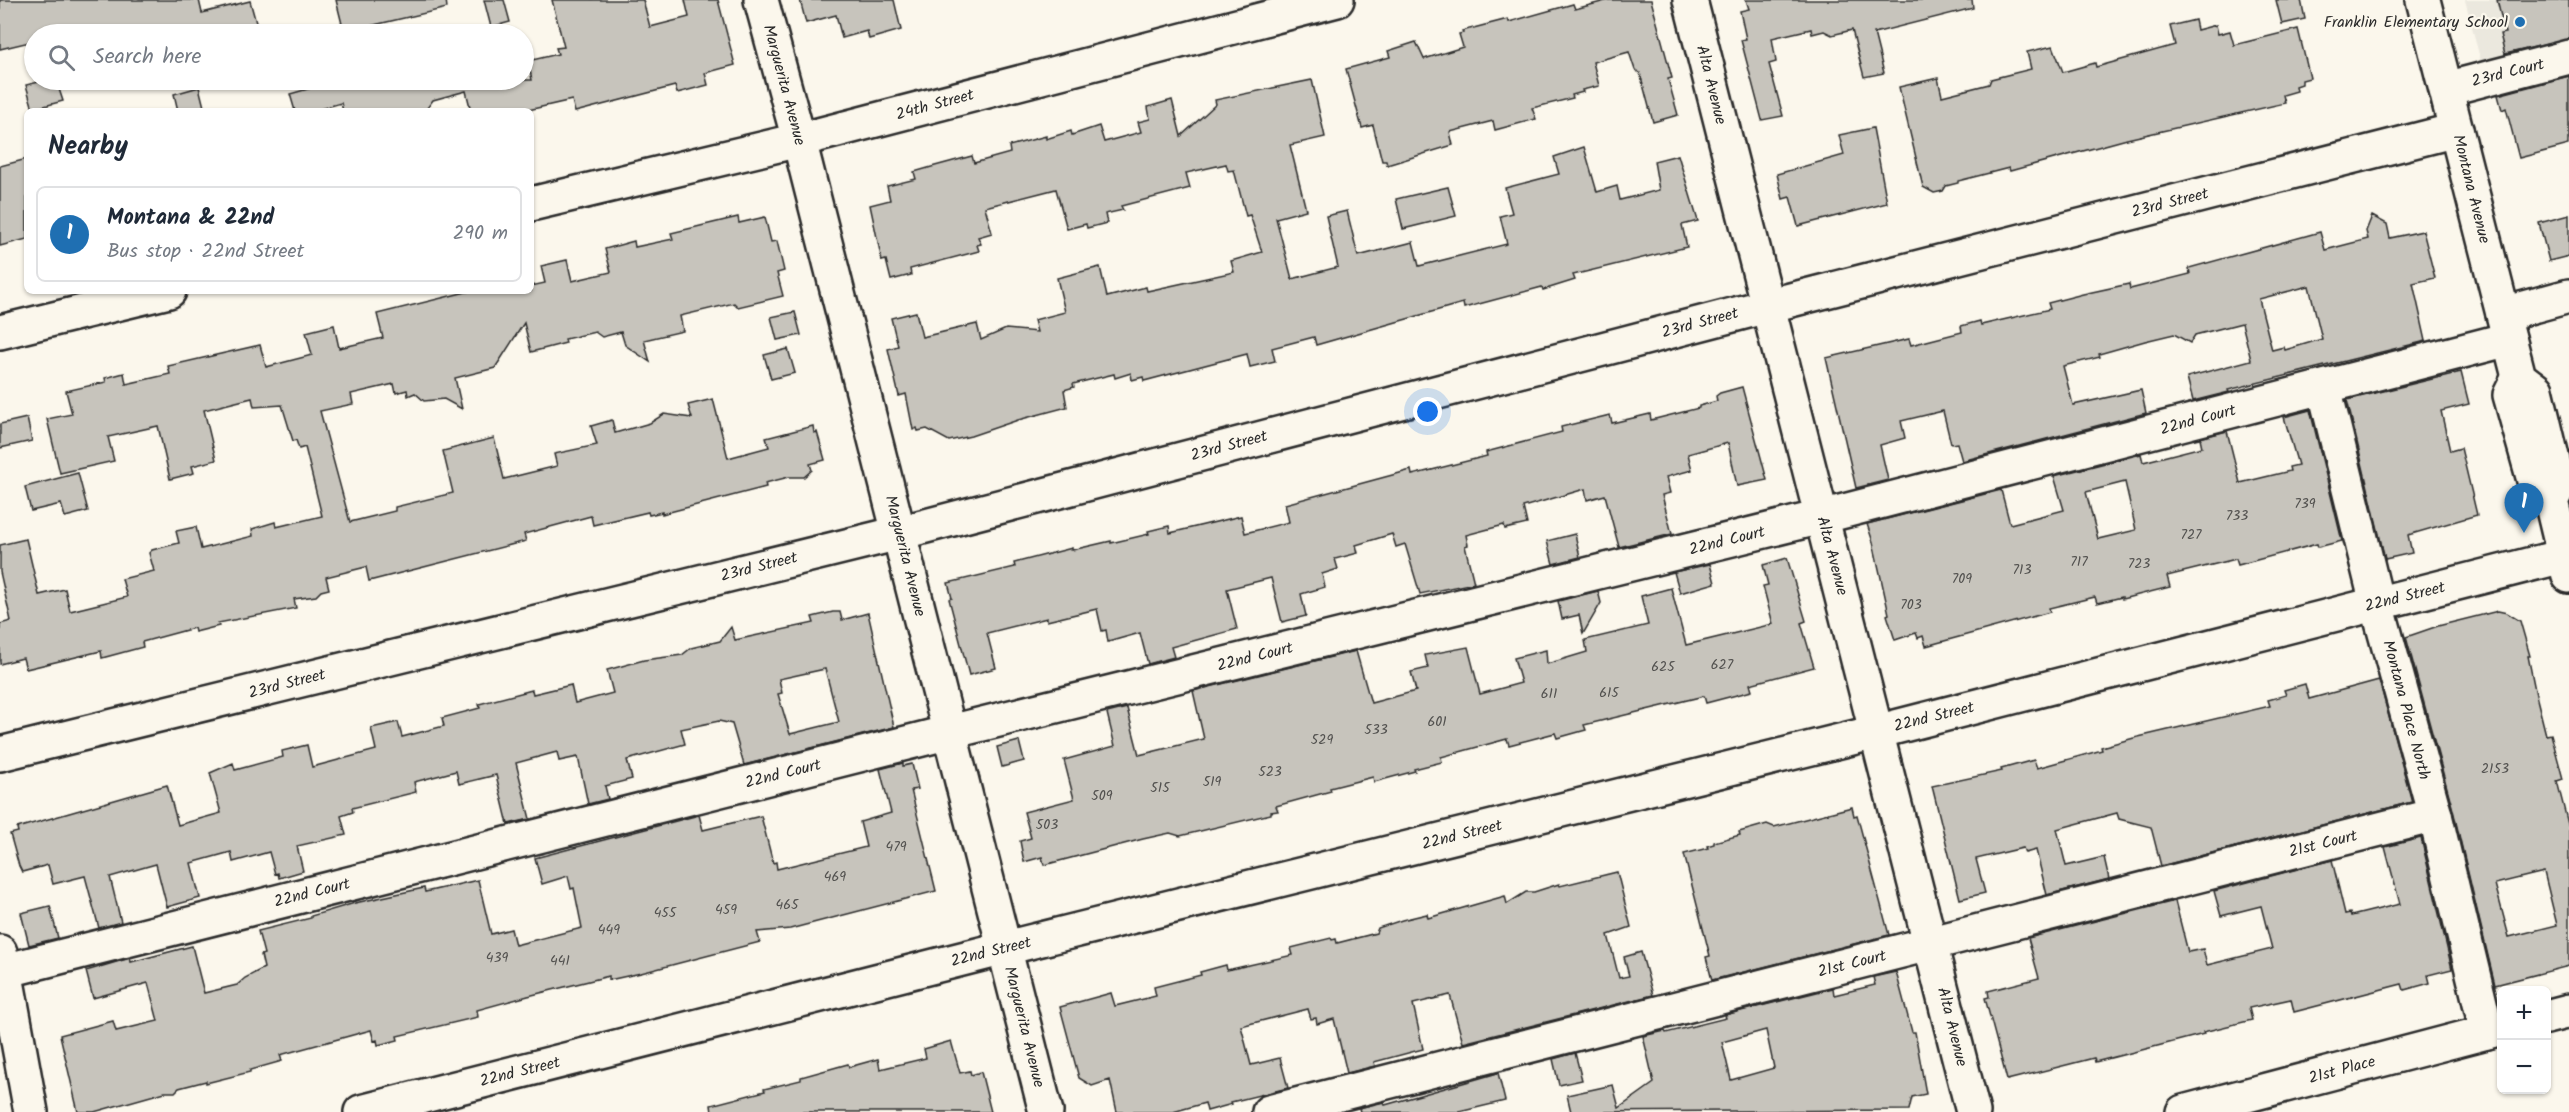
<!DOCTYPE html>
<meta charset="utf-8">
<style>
body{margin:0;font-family:Kalam,sans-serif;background:#f2f2f3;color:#1f2937}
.controls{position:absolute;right:18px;bottom:18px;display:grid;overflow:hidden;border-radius:9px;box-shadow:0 2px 4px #0004}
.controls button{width:54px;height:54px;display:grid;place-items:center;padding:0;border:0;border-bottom:2px solid #e0e1e3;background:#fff;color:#1f2937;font:30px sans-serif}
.you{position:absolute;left:1428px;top:412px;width:21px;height:21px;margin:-15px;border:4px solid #fff;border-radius:50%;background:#1a73e8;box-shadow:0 0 0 9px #1a73e833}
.badge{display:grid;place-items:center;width:39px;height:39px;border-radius:50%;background:#1f6fb2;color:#fff;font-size:20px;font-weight:700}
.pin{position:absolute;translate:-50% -50px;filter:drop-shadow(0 2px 3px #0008)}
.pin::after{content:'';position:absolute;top:32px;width:21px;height:18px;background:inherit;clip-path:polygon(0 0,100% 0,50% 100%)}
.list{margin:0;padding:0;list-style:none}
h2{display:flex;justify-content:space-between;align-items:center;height:78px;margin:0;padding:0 24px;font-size:26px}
h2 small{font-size:20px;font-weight:400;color:#747a83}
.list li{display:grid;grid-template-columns:39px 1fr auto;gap:18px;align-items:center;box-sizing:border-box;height:96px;margin:0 12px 12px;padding:0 12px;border:2px solid #e0e1e3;border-radius:9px}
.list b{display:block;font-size:22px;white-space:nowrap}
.list p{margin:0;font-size:20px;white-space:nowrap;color:#747a83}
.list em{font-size:20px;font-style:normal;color:#747a83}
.icon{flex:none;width:33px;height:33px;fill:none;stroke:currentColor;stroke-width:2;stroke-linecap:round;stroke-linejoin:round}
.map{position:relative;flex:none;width:2569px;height:1112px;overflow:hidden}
.search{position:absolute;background:#fff;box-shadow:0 2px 4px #0004;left:24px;top:24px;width:510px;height:66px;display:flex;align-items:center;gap:15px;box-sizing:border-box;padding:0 21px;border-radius:33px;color:#747a83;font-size:22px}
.panel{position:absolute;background:#fff;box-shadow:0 2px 4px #0004;left:24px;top:108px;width:510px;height:186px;border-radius:9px}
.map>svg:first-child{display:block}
.built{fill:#ebe8de}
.building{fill:#c7c4bc;stroke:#2b2b2b;stroke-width:1.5;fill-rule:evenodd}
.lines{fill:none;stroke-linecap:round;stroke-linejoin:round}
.minor-casing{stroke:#2b2b2b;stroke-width:38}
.minor{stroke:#fbf7ec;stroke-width:33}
.poi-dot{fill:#1f6fb2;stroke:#fbf7ec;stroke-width:2}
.labels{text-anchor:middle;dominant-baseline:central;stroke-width:4.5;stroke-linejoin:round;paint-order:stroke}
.number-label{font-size:14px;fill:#52514f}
.poi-label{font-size:16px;fill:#2b2b2b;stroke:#fbf7ec;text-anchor:end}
.street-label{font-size:16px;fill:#2b2b2b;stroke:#fbf7ec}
</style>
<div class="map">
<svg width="2569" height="1112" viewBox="0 0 2569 1112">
<rect width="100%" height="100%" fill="#fbf7ec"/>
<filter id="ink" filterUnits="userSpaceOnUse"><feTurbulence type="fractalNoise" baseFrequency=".0167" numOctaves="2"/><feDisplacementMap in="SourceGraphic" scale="12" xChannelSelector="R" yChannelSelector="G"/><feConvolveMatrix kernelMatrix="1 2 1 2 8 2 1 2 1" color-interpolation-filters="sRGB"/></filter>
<g filter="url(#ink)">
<polygon class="built" points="2465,0 2569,0 2569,44 2482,66"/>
<g class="building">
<polygon points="0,0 199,0 202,13 250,1 258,30 242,34 34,34 34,41 0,49"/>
<polygon points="336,0 446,0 447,8 344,32"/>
<polygon points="484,0 504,0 510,22 491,27"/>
<polygon points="552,0 643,0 650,27 689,17 685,0 718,0 735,65 705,73 708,85 677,93 675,86 575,112 572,100 524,111 471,111 466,91 433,100 425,111 343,111 341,103 313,111 295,111 290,94 315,87 313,80 532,80 528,61 558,54 556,48 564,47"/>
<polygon points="800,0 894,0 901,30 869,39 867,31 842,38 836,15 806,23"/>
<polygon points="1609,0 1651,0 1672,78 1668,79 1678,115 1653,122 1640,73 1635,70 1629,52 1593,62 1599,86 1582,90 1583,92 1572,95 1573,98 1532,108 1536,119 1495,130 1493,121 1450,132 1453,145 1387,165 1386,161 1382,161 1373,125 1362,128 1346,69 1390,57 1388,51 1416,42 1424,59 1463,47 1459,34 1463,33 1462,31 1508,19 1509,22 1573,4 1575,9"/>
<polygon points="1746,0 1972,0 1973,8 1874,33 1884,73 1864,77 1852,30 1832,35 1824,31 1812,34 1811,29 1772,38 1776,62 1769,64 1783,116 1762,120 1741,40 1746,39 1740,11 1749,9"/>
<polygon points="2276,0 2301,0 2305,19 2282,24"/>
<polygon points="2497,0 2569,0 2569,39 2505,54 2500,34 2505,33"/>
<polygon points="2195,20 2197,30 2216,25 2218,34 2230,31 2234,45 2298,29 2310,78 2302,80 2302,84 2296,86 2297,91 2283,95 2285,103 2127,139 2010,171 2009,168 1958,181 1958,183 1946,186 1943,191 1934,193 1923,187 1899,87 1938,78 1942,96 1989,84 1991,79 2031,69 2027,52 2053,46 2063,72 2095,63 2096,67 2175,45 2170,26"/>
<polygon points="2569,76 2569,145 2519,158 2506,108 2502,110 2498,95"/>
<polygon points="47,80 56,80 63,101 33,109 26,85"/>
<polygon points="1312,80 1325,137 1290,145 1306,210 1276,218 1292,279 1338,267 1326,216 1347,211 1358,256 1413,242 1419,266 1507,244 1500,216 1512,213 1505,188 1559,174 1554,157 1584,147 1597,192 1617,186 1620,200 1659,190 1654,161 1678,155 1698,221 1682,225 1687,247 1573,275 1575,280 1543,290 1542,287 1464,308 1463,303 1316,345 1314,337 1272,348 1275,361 1250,367 1247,354 1144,381 1143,377 1132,380 1131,373 1115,378 1114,374 1073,384 1074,387 1064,390 1067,407 1018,420 971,436 949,441 927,429 918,431 917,428 913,430 906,394 899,396 888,349 898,346 891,318 916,312 922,337 977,324 981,340 1006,329 1037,332 1034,320 1065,312 1057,278 1100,267 1107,297 1146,287 1147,291 1234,272 1231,261 1262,252 1250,215 1246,216 1234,170 1228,171 1226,164 1186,173 1190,188 1121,206 1123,210 1105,214 1107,223 1087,228 1086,224 1067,229 1056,189 985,207 992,233 978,237 981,244 977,245 979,251 910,269 911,275 891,280 886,260 882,261 870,205 890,200 887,186 916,179 914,172 935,166 972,156 974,163 1010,153 1009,146 1046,136 1046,139 1071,131 1072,135 1099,126 1104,142 1141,132 1138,122 1150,119 1148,107 1172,100 1181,136 1216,104 1215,100"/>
<polygon points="199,87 205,111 178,111 174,94"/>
<polygon points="1873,128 1887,203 1798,226 1790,197 1783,199 1777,174 1844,155 1839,135"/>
<polygon points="27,159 27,239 0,246 0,166"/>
<polygon points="1448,187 1456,216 1403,229 1396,199"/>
<polygon points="2569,215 2569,256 2549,261 2539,223"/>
<path d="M2372,216l15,8 3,14 33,-7 12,47 -22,5 13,58 -198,49 1,2 -36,9 -6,-24 64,-17 -9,-37 -47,12 -5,8 -16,-9 -29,7 -46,13 1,3 -37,9 10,39 68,-15 5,23 -184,48 -5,-18 -6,1 -8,-33 -42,10 4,17 -25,7 8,35 -32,8 -30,-130 83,-19 2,6 51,-13 -1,-6 19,-5 1,4 69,-16 -2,-6 35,-9 46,-10 1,5 60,-15 -1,-6 131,-36 5,18 43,-11 -2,-8zM2309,286l13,53 -37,11 -1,-3 -12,3 -13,-51z"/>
<polygon points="738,217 739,223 765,217 771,242 777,241 784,271 777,273 783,296 738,307 734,303 680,316 683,331 644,340 650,362 625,345 621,332 602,337 595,332 565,339 566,343 531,352 524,323 495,368 455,378 462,409 444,399 424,401 415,393 408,396 407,390 396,393 394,384 351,394 353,404 320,411 350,522 395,511 395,507 453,493 443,451 494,438 504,479 557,466 554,454 597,445 591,426 612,420 615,433 650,423 664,414 692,418 688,405 713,399 728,458 769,447 766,438 813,426 814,433 817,432 825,460 810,464 812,470 804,477 789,477 765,483 766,487 662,514 662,512 649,515 648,512 593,525 591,516 524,534 526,541 369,581 366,567 326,577 329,589 321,591 316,596 294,599 296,608 218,623 219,626 195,632 194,628 142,642 143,647 102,658 101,651 26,669 23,658 0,664 0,624 11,621 0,572 0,545 26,539 39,595 65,589 70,611 127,597 122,579 154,571 149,553 152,550 179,543 176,531 196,527 201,549 253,536 252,529 275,522 276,527 322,516 305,447 299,449 296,440 293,441 282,405 254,407 252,398 204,410 216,460 192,466 194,473 170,479 158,426 108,437 114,461 60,473 47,419 72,414 66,391 106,382 105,378 124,373 126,384 170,374 168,366 260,345 266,367 312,355 306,332 334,325 339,348 383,338 377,314 470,291 531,291 531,286 545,283 541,266 567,260 572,281 611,272 605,249 634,241 635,247 673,239 671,233"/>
<polygon points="795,312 801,335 777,340 771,317"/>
<polygon points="788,349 795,373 771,379 764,355"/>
<polygon points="2461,372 2469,404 2441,411 2450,451 2461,448 2477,515 2408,535 2412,553 2385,559 2347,400"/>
<polygon points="1742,387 1767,480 1737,486 1728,443 1688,454 1692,470 1666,477 1670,493 1662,495 1672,534 1619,547 1605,495 1587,500 1585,489 1523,507 1527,524 1505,529 1504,525 1466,535 1468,545 1465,546 1474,583 1420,594 1405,544 1396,547 1392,534 1356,545 1358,553 1335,559 1338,569 1322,574 1325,587 1301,594 1306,616 1282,622 1271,578 1227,589 1237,629 1171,647 1174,657 1148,664 1140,633 1108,642 1106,630 1102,631 1097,609 1047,621 1047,618 987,633 996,668 969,675 949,599 952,598 948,583 1015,567 1014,563 1072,548 1072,550 1111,541 1111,543 1149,534 1148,531 1169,526 1170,533 1241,516 1245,533 1289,522 1285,504 1411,470 1412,475 1487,456 1486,452 1562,432 1561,427 1610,415 1612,423 1650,414 1651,420 1699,408 1699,406 1717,401 1716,396 1720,393"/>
<path d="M2310,410l32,131 -24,6 -1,-3 -79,21 -2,-6 -69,17 3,11 -48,12v-2l-25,6 -2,-6 -46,11 1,4 -124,34 -3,-10 -5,2 -2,-5 -21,7 -8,-25 2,-1 -16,-72 -6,-18 134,-34 9,34 54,-14 -10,-34 87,-22 2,8 59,-15 -2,-9 27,-7 13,52 50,-12 -1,-4 9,-2 -14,-48zM2125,482l11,48 -38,9 -12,-47z"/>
<polygon points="27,418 32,441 0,448 0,424"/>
<polygon points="78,473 88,511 65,517 61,504 31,511 25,487"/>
<polygon points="1575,534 1580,557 1553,564 1547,541"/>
<polygon points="1787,558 1806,621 1801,623 1814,667 1750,684 1752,691 1706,703 1704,696 1584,725 1586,730 1557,738 1555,733 1509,745 1507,739 1441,757 1442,762 1414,769 1415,771 1374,782 1373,777 1330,788 1331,791 1276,806 1278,811 1271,812 1271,814 1180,836 1170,833 1143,839 1044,865 1042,857 1024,862 1020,841 1031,838 1024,812 1074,799 1064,760 1115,746 1107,713 1127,708 1139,755 1204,739 1193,691 1356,651 1371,703 1416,691 1411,672 1428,668 1425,655 1468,647 1480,694 1521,683 1514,658 1546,650 1547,664 1587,652 1585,640 1648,625 1641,596 1671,588 1686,645 1773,624 1763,586 1768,585 1763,565"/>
<polygon points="1710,564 1715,583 1680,593 1674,572"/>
<polygon points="1598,591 1601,603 1583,634 1579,615 1562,619 1558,601"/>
<path d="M2498,611l9,2 13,8 10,35h-2l8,39 10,40 5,-1 12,45 -6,2 12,47v138l-74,19 -42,-175 -47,-173 32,-11zM2544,872l13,53 -48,12 -14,-53z"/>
<path d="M833,612h7l2,8 26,-7 26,114 -150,38 -12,-41 -13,-3 -38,8 4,15 -58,16 5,19 -27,7 3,13 -20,5 -10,-47 -19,4 -2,-9 -41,11 14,56 -22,5 -12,-49 -37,9 -3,-13 -42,11 2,10 -64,16 1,4 -12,4 5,19 -49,11 6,25 -24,7 -1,-5 -3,1 -6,-22 -36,10 -2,-10 -40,11 9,35 -33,9 -11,-43 -46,13 11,45 -22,6 -14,-52 -32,8 -5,-19 -26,7 -3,-6 -9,-32 8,-2 -1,-4 150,-43 11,40 43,-12 -11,-40 23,-10 2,7 48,-13 -1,-6 25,-6 5,22 64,-17 -5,-22 27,-6 4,15 42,-11 -2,-8 38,-10 -1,-4 53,-14 1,4 38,-9 4,18 38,-10 -6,-23 37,-10 38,-5 9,-7 29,-7 11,-14 4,13 79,-17 -2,-6zM825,669l14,53 -49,12 -12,-40 4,-1 -3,-14z"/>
<polygon points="2379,680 2412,802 2161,866 2151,827 2119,819 2117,813 2057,829 2066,866 2104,857 2109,879 2047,895 2036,850 2025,853 2023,848 1976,859 1985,893 1960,899 1932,786 2002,771 2001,769 2034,760 2037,768 2102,750 2101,747 2134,738 2270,706 2268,700 2286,695 2284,690 2305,684 2309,699"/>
<polygon points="1019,741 1024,761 1002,767 997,747"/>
<polygon points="903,763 903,766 912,764 918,789 911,790 936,891 790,929 757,932 760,942 641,973 609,980 609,976 528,996 477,1010 478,1017 397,1036 398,1040 378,1045 377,1040 374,1041 371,1030 280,1055 282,1061 250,1070 250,1072 206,1083 206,1081 179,1088 175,1092 165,1092 94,1112 78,1112 60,1035 113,1021 116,1031 158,1021 148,983 93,998 86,971 130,958 131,962 192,946 204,993 237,985 245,978 264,968 261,955 264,954 258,931 311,918 311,916 355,903 424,888 425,892 478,880 491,934 511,929 515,945 582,928 574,888 571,889 568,876 542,884 535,858 699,815 703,830 761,816 773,863 776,862 777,869 866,847 860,822 891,813 880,769"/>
<polygon points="1852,807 1854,816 1857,815 1889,935 1712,980 1706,957 1710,956 1684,854 1708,848 1707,846 1714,844 1714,842 1740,835 1739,832 1767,824 1774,827"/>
<polygon points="2421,838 2452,969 2428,975 2430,983 2404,990 2402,984 2294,1012 2291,999 2249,1008 2252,1020 2203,1032 2204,1034 2095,1062 2094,1058 2007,1080 1985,998 1989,997 1988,991 2039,978 2028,938 2175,901 2188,952 2203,949 2207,965 2272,949 2261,906 2221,916 2214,891 2332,860 2345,914 2350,913 2351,916 2400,904 2385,847"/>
<polygon points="1617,872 1631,927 1608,935 1619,978 1629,976 1624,957 1641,952 1653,995 1463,1043 1450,995 1413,1004 1423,1049 1374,1062 1375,1066 1347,1073 1334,1019 1317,1024 1316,1018 1311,1019 1308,1009 1241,1026 1251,1065 1280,1058 1288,1088 1231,1102 1232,1104 1207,1111 1205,1103 1173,1112 1117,1112 1110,1080 1092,1086 1079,1078 1060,1007 1111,993 1115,1006 1156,996 1154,987 1201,975 1200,972 1226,965 1227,970 1293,955 1291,948 1331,938 1332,940 1336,939 1337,943 1376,933 1378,928 1402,920 1427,914 1428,918 1505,896 1507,904 1526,892 1534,892 1559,884 1560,886"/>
<polygon points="50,906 58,938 29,945 21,913"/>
<path d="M1896,972l16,60h3l11,62 -14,3 -3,13 -338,2 -4,-17 46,-10 6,23 35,-25 -11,-47 22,-5 1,2 60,-15 -1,-3 108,-27 1,7 41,-10 -2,-8zM1766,1030l8,38 -43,12 -9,-38z"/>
<polygon points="951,1041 960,1073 970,1071 971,1075 981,1072 991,1112 712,1112 711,1105 765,1091 764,1089 801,1080 801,1077 848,1064 849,1067 878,1059 880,1069 926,1058 924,1049"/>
<polygon points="1575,1053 1582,1080 1559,1085 1553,1059"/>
<polygon points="1498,1073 1505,1101 1459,1112 1360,1112 1359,1108 1384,1102 1385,1105"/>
</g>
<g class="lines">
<g class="minor-casing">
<g id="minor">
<polyline points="761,0 799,140 1046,1112"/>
<polyline points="1690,0 1973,1112"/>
<polyline points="2423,0 2519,377 2536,390 2559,486 2551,501 2569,576"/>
<polyline points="2446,89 2569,57"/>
<polyline points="531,204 799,140 1337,0"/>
<polyline points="2503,314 2569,296"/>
<polyline points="0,332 169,291"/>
<polyline points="2519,377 2510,395 2537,491 2551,501"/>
<polyline points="2324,387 2377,604 2435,815 2487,1032"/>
<polyline points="0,754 899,533 1767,306 2456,130"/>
<polyline points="0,952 5,970 31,1112"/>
<polyline points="0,972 950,732 1821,517 2509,339"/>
<polyline points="2546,1017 2569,1011"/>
<polyline points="361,1112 1005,948 1876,732 2563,556"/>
<polyline points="1269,1112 2435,815"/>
<polyline points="2183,1112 2502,1028"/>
</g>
</g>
<use href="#minor" class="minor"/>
</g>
</g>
<circle class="poi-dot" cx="2520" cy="22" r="6"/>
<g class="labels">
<g class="number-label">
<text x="2305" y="504">739</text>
<text x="2237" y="516">733</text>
<text x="2191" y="535">727</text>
<text x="2079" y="562">717</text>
<text x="2139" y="564">723</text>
<text x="2022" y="570">713</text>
<text x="1962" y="579">709</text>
<text x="1911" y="605">703</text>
<text x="1722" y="665">627</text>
<text x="1663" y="667">625</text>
<text x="1609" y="693">615</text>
<text x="1549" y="694">611</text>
<text x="1437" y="722">601</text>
<text x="1376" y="730">533</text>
<text x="1322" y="740">529</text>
<text x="2495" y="769">2153</text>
<text x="1270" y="772">523</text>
<text x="1212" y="782">519</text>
<text x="1160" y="788">515</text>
<text x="1102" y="796">509</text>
<text x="1047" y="825">503</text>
<text x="896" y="847">479</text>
<text x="835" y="877">469</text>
<text x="787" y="905">465</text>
<text x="726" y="910">459</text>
<text x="665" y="913">455</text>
<text x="609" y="930">449</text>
<text x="497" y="958">439</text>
<text x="560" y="961">441</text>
</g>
<g class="poi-label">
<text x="2508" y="22">Franklin Elementary School</text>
</g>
<g class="street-label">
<text transform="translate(2508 73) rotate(-14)">23rd Court</text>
<text transform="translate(784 85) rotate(75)">Marguerita Avenue</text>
<text transform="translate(1711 85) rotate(76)">Alta Avenue</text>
<text transform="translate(935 105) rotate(-15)">24th Street</text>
<text transform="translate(2471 189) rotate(76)">Montana Avenue</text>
<text transform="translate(2170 203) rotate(-14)">23rd Street</text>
<text transform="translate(1700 323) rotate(-15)">23rd Street</text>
<text transform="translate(2198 420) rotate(-15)">22nd Court</text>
<text transform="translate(1229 446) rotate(-15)">23rd Street</text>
<text transform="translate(1727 541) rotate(-14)">22nd Court</text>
<text transform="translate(905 556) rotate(76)">Marguerita Avenue</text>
<text transform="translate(1832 556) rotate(75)">Alta Avenue</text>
<text transform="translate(759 567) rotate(-14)">23rd Street</text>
<text transform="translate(2405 597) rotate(-14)">22nd Street</text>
<text transform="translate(1255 657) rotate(-14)">22nd Court</text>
<text transform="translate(287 684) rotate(-14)">23rd Street</text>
<text transform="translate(2406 710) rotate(75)">Montana Place North</text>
<text transform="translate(1934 717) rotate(-14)">22nd Street</text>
<text transform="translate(783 774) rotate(-14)">22nd Court</text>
<text transform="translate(1462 835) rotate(-14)">22nd Street</text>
<text transform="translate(2323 844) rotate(-14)">21st Court</text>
<text transform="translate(312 893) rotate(-14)">22nd Court</text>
<text transform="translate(991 952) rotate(-14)">22nd Street</text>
<text transform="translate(1852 964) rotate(-14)">21st Court</text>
<text transform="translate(1024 1027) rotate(76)">Marguerita Avenue</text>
<text transform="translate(1952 1027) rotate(76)">Alta Avenue</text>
<text transform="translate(2342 1070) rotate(-15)">21st Place</text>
<text transform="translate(520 1072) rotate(-14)">22nd Street</text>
</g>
</g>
</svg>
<div class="controls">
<button>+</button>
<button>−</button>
</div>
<div class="you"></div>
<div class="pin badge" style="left:2524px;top:533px">1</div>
<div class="search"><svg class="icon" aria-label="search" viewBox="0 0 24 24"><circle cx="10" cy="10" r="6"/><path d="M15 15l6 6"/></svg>Search here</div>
<section class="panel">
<h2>Nearby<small></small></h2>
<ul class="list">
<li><span class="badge">1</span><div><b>Montana &amp; 22nd</b><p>Bus stop · 22nd Street</p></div><em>290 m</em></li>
</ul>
</section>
</div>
